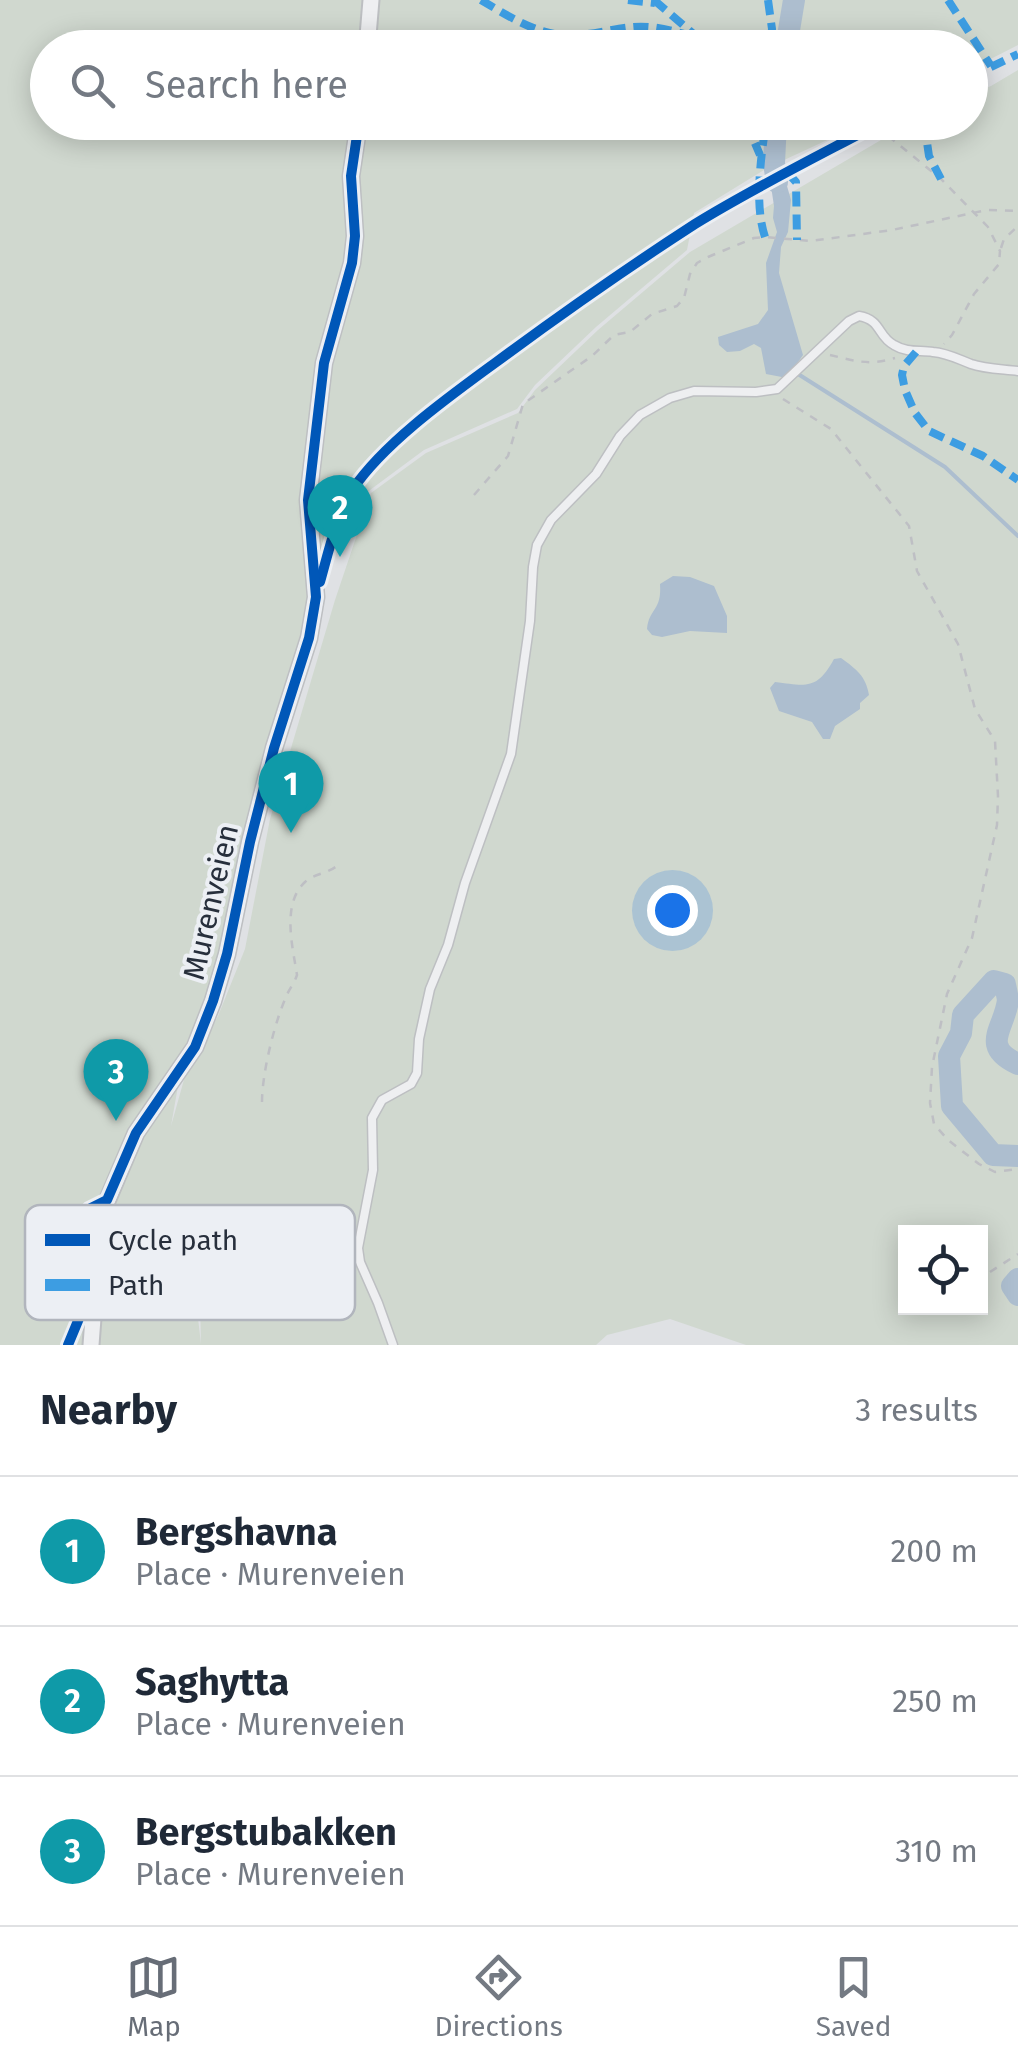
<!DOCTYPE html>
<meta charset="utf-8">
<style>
body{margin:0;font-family:"Fira Sans",sans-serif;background:#f6f6f7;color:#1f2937}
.controls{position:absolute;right:30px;bottom:30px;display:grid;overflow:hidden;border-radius:0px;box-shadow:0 5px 25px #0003}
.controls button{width:90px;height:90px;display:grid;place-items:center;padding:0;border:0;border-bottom:2px solid #e0e1e3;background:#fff;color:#1f2937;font:50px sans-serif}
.you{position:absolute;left:672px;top:910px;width:35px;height:35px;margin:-25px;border:8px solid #fff;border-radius:50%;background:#1a73e8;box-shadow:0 0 0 15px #1a73e833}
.badge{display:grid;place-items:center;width:65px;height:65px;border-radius:50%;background:#676d77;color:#fff;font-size:32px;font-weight:700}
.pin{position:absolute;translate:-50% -82px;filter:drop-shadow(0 2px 5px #0008)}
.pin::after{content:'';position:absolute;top:52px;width:35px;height:30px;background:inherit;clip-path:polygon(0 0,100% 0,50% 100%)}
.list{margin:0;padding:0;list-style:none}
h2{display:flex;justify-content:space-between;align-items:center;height:130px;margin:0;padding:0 40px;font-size:42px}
h2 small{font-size:32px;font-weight:400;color:#747a83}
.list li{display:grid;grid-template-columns:65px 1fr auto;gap:30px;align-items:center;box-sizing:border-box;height:150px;padding:0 40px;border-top:2px solid #e0e1e3}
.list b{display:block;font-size:38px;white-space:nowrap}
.list p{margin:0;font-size:32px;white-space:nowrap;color:#747a83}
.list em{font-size:32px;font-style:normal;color:#747a83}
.icon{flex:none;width:55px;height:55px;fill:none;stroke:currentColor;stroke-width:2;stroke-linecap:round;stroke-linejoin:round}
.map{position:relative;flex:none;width:1018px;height:1345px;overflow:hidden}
.search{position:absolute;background:#fff;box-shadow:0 5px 25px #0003;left:30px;right:30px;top:30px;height:110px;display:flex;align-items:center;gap:25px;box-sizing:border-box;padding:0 35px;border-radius:55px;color:#747a83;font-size:38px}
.sheet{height:580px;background:#fff}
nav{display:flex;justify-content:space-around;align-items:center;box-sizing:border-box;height:140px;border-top:2px solid #e0e1e3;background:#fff;font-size:28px;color:#747a83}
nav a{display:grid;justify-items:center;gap:5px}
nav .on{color:#676d77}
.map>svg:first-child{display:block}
.green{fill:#d0d8cf;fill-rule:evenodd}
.water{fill:#adbecf}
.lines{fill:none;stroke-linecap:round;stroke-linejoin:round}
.stream{stroke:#adbecf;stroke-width:4}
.river{stroke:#adbecf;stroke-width:22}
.service-casing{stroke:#bdbfc2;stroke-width:11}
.minor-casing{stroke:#bdbfc2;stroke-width:19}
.path{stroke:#bebfc4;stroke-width:2.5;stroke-dasharray:8 8;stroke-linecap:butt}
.service{stroke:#eeeff1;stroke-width:8}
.minor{stroke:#eeeff1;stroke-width:15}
.quiet{stroke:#3d9de2;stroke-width:8;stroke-dasharray:15 8;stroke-linecap:butt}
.cycleway-casing{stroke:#eceff4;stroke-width:16}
.cycleway{stroke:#0057b8;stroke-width:10}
.labels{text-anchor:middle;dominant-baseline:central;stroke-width:8;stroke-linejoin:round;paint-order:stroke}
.street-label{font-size:30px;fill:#272f3c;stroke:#eceff4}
.key{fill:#eceff4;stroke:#b1b5bd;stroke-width:2.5}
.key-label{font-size:28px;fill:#272f3c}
</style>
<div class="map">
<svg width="1018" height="1345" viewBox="0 0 1018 1345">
<rect width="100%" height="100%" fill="#dfe1e4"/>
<path class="green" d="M0,0h1018v45l-47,24 -1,-21h-922v74l816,1 -95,44 -75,46 -7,37 -91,77 -61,58 -18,24 -93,41 -54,40 -42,41 -27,106 -34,107 -32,169 -19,67 -31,66 -14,80 14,-50 33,-60 27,-67 25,-130 65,-219 36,-107 55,-40 92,-40 17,-23 63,-60 92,-78 220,-129 60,-1 1,-28 20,-8 27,-16v1275h-272l-76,-26 -63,16 -11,10h-596zM169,1228l30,26 2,90 -7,-60zM906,1232h74v76h-74z"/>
<g class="water">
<polygon points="785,179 791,200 788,232 781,247 779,273 803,355 787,378 766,374 761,348 754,344 740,351 727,352 719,345 718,337 758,324 768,310 766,263 777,232 773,218 774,206 771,186"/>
<path d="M673,576l17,1 24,9 13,30v17l-37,-2 -28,6 -10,-2 -5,-6c2,-21 15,-18 13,-45z"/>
<path d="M841,658c15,11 25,18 28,37l-9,8v6l-25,17 -5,13h-7l-11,-17 -33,-11 -9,-23 5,-6c32,4 42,8 59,-23z"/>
</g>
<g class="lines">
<polyline class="stream" points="798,374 945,467 1018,536"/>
<g class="river">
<polyline points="786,48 794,0"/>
<polyline points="776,122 774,163 777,182"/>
<path d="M1018,1064c-39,-18 -13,-36 -10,-64 0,-1 -3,-15 -3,-16l-11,-3 -31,34 -2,18 -12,23 3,50 41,49 25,1"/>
<polyline points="1018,1279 1012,1286 1018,1295"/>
</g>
<g class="service-casing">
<path id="service" d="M393,1345l-15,-42 -18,-41 -2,-14 15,-78 -1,-52 10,-18 29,-16 6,-11 2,-34 11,-50 18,-44 17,-62 46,-129 19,-133 3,-54 4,-22 14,-25 45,-46 24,-38 20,-21 30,-17 24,-7 62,1 21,-3 72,-68 10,-5c23,4 18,20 35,29 13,8 25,5 39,7 14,1 25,7 38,12 14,5 31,5 47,7"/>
</g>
<g class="minor-casing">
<g id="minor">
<polyline points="367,48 371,0"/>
<polyline points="91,1345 94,1305 91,1253 96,1227 136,1133 195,1047 213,1001 227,954 250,842 274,748 309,638 316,597 308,500 324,363 352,263 355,236 351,176 359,122"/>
</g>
</g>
<g class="path">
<polyline points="876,126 941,179 988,227 1000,251 999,264 974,294 952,335 944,344"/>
<polyline points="1001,248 1004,239 1018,226"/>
<path d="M830,355c26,6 39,11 65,3"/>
<polyline points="783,399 831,429 909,526 917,571 958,644 975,709 995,741 998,796 997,825 972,938 947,994 932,1067 930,1103 934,1124 948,1140 979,1164 995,1172 1018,1169"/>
<polyline points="474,495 508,456 523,404 592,356 614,335 630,332 652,314 677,306 684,298 690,274 697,263 708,257 754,238 765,237 811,241 892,230 987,210 1018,211"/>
<path d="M262,1102c0,-28 12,-78 24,-105 3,-8 8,-13 11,-22 -4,-27 -16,-71 8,-93 10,-9 24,-8 34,-18"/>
<polyline points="990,1272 1018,1254"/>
</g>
<use href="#service" class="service"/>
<use href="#minor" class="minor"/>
<g class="quiet">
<path d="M481,0c22,13 47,29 73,34 26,5 54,-5 79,-7 22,-2 43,5 63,10"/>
<polyline points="628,0 655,3"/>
<polyline points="654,0 710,48"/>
<polyline points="768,0 772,29 770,48"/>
<polyline points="948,0 991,66"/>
<polyline points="970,77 1018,54"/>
<polyline points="746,122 760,155"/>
<polyline points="924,122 929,156 941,179"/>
<polyline points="787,172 796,182 797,240"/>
<path d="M765,237c-11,-33 -4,-80 1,-115"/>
<polyline points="916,352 904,366 902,375 905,390 915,413 929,431 983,456 1018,480"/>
</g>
<g class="cycleway-casing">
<g id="cycleway">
<path d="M320,582c8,-28 17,-69 33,-93 31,-46 97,-93 142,-126 65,-48 132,-95 200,-139 60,-37 125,-69 187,-102"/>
<polyline points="68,1345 80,1316 80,1273 74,1248 78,1219 89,1209 107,1200 136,1133 195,1047 213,1001 227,954 250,842 274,748 309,638 316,597 308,500 324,363 352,263 355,236 351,176 359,122"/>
</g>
</g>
<use href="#cycleway" class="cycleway"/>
</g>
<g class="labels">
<g class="street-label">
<text transform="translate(211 902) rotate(-77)">Murenveien</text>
</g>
</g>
<rect x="25" y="1205" width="330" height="115" rx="15" class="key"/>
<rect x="45" y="1234" width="45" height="12" fill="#0057b8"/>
<rect x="45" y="1279" width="45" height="12" fill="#3d9de2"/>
<g class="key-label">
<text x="108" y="1250">Cycle path</text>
<text x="108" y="1295">Path</text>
</g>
</svg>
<div class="controls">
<button><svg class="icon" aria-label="locate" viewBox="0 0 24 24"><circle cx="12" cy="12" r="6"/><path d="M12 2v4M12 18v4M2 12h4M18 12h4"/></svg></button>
</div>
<div class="you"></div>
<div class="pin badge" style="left:291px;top:833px;background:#0f9aa8">1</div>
<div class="pin badge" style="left:340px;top:557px;background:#0f9aa8">2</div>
<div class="pin badge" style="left:116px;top:1121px;background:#0f9aa8">3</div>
<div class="search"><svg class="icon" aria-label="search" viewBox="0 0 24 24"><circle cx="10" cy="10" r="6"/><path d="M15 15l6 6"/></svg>Search here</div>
</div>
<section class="sheet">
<h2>Nearby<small>3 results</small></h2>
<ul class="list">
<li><span class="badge" style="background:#0f9aa8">1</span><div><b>Bergshavna</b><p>Place · Murenveien</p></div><em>200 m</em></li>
<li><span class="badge" style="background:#0f9aa8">2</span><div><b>Saghytta</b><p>Place · Murenveien</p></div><em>250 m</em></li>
<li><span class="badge" style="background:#0f9aa8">3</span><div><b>Bergstubakken</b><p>Place · Murenveien</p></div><em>310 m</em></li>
</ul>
</section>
<nav>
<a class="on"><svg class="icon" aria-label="map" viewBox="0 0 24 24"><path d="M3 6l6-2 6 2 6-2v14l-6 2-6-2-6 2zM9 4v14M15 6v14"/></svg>Map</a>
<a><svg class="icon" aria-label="directions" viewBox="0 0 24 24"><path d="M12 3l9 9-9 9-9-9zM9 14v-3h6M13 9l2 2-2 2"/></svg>Directions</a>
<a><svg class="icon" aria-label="saved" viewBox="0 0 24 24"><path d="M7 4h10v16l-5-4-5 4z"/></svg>Saved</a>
</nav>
